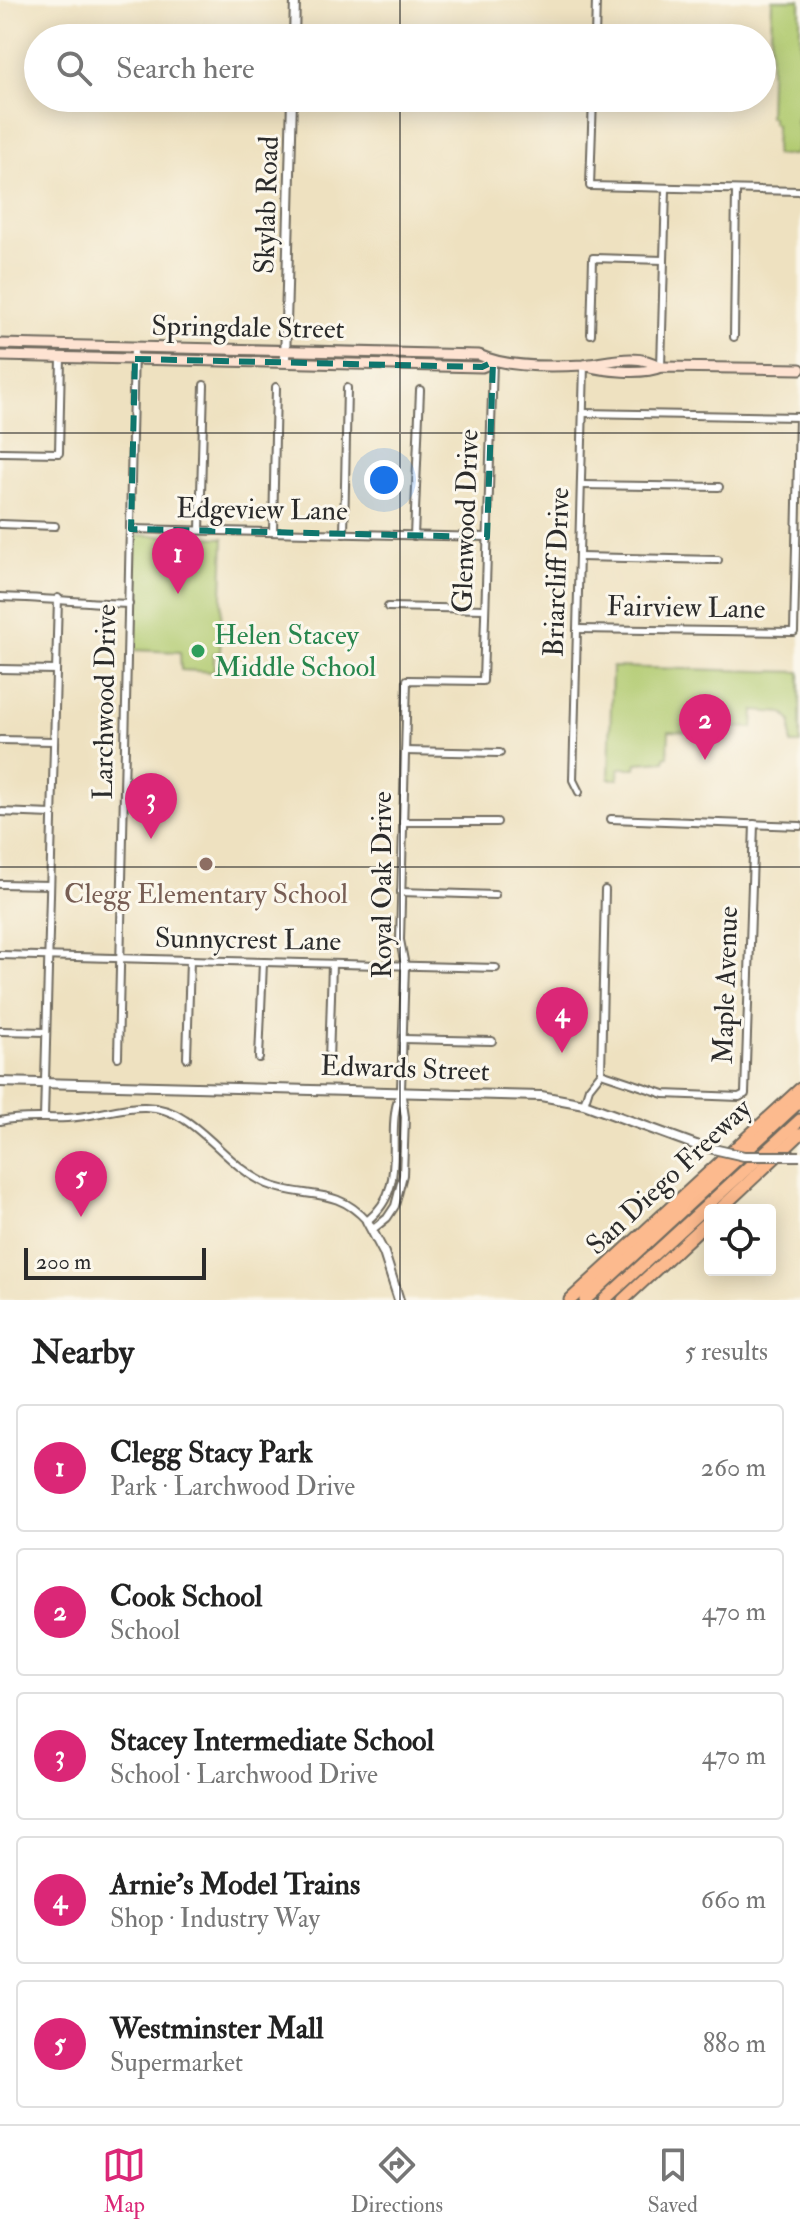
<!DOCTYPE html>
<meta charset="utf-8">
<style>
body{margin:0;font-family:"IM FELL Double Pica",serif;background:#f6f6f6;color:#222}
.controls{position:absolute;right:24px;bottom:24px;display:grid;overflow:hidden;border-radius:8px;box-shadow:0 4px 20px #0003}
.controls button{width:72px;height:72px;display:grid;place-items:center;padding:0;border:0;border-bottom:2px solid #e0e0e0;background:#fff;color:#222;font:40px sans-serif}
.scale{position:absolute;left:24px;bottom:20px;width:182px;box-sizing:border-box;padding-left:8px;border:4px solid #2b2b2b;border-top:0;font-size:22px;line-height:28px;white-space:nowrap;color:#2b2b2b;-webkit-text-stroke:6px #fbf7ec;paint-order:stroke}
.you{position:absolute;left:384px;top:480px;width:28px;height:28px;margin:-20px;border:6px solid #fff;border-radius:50%;background:#1a73e8;box-shadow:0 0 0 12px #1a73e833}
.badge{display:grid;place-items:center;width:52px;height:52px;border-radius:50%;background:#db2777;color:#fff;font-size:26px;font-weight:700}
.pin{position:absolute;translate:-50% -66px;filter:drop-shadow(0 2px 4px #0008)}
.pin::after{content:'';position:absolute;top:42px;width:28px;height:24px;background:inherit;clip-path:polygon(0 0,100% 0,50% 100%)}
.list{margin:0;padding:0;list-style:none}
h2{display:flex;justify-content:space-between;align-items:center;height:104px;margin:0;padding:0 32px;font-size:34px}
h2 small{font-size:26px;font-weight:400;color:#767676}
.list li{display:grid;grid-template-columns:52px 1fr auto;gap:24px;align-items:center;box-sizing:border-box;height:128px;margin:0 16px 16px;padding:0 16px;border:2px solid #e0e0e0;border-radius:8px}
.list b{display:block;font-size:30px;white-space:nowrap}
.list p{margin:0;font-size:26px;white-space:nowrap;color:#767676}
.list em{font-size:26px;font-style:normal;color:#767676}
.icon{flex:none;width:44px;height:44px;fill:none;stroke:currentColor;stroke-width:2;stroke-linecap:round;stroke-linejoin:round}
.map{position:relative;flex:none;width:800px;height:1300px;overflow:hidden}
.search{position:absolute;background:#fff;box-shadow:0 4px 20px #0003;left:24px;right:24px;top:24px;height:88px;display:flex;align-items:center;gap:20px;box-sizing:border-box;padding:0 28px;border-radius:44px;color:#767676;font-size:30px}
.sheet{height:824px;background:#fff}
nav{display:flex;justify-content:space-around;align-items:center;box-sizing:border-box;height:112px;border-top:2px solid #e0e0e0;background:#fff;font-size:22px;color:#767676}
nav a{display:grid;justify-items:center;gap:4px}
nav .on{color:#db2777}
.map>svg:first-child{display:block}
.green{fill:#b1ca6f;stroke:#6e7a4d;stroke-width:2}
.lines{fill:none;stroke-linecap:round;stroke-linejoin:round}
.minor-casing{stroke:#6f6b5f;stroke-width:10}
.tertiary-casing{stroke:#6f6b5f;stroke-width:12}
.secondary-casing{stroke:#6f6b5f;stroke-width:13}
.motorway-casing{stroke:#6f6b5f;stroke-width:15}
.minor{stroke:#fff;stroke-width:6}
.tertiary{stroke:#fff;stroke-width:8}
.secondary{stroke:#fee3d2;stroke-width:9}
.motorway{stroke:#fcba8e;stroke-width:11}
.tertiary-bridge-casing{stroke:#6f6b5f;stroke-width:12;stroke-linecap:butt}
.tertiary-bridge{stroke:#fff;stroke-width:8}
.marked{fill:none;stroke:#0f766e;stroke-width:6;stroke-dasharray:16 10;stroke-linejoin:round}
.grid{fill:none;stroke:#2b2b2b;stroke-width:2;stroke-opacity:0.55}
.leisure-dot{fill:#2e9e5b;stroke:#fbf7ec;stroke-width:3}
.education-dot{fill:#8d6e63;stroke:#fbf7ec;stroke-width:3}
.labels{text-anchor:middle;dominant-baseline:central;stroke-width:6;stroke-linejoin:round;paint-order:stroke}
.street-label{font-size:28px;fill:#2b2b2b;stroke:#fbf7ec}
.leisure-label{font-size:28px;fill:#27864d;stroke:#fbf7ec;text-anchor:start}
.education-label{font-size:28px;fill:#785e54;stroke:#fbf7ec}
</style>
<div class="map">
<svg width="800" height="1300" viewBox="0 0 800 1300">
<rect width="100%" height="100%" fill="#fbf7ec"/>
<filter id="ink" filterUnits="userSpaceOnUse"><feTurbulence type="fractalNoise" baseFrequency=".0125" numOctaves="2"/><feDisplacementMap in="SourceGraphic" scale="16" xChannelSelector="R" yChannelSelector="G"/><feConvolveMatrix kernelMatrix="1 2 1 2 8 2 1 2 1" color-interpolation-filters="sRGB"/></filter>
<filter id="wash" filterUnits="userSpaceOnUse"><feTurbulence type="fractalNoise" baseFrequency=".006" numOctaves="4" result="noise"/><feDisplacementMap in="SourceGraphic" scale="32" xChannelSelector="R" yChannelSelector="G"/><feGaussianBlur stdDeviation="1.8" result="paint"/><feColorMatrix in="noise" values="0 0 0 0 0 0 0 0 0 0 0 0 0 0 0 0 0 1.4 0 .05"/><feComposite in="paint" operator="in"/></filter>
<g filter="url(#wash)">
<rect width="100%" height="100%" fill="#eee1c0"/>
<g class="green">
<path d="M772,0h28v110l-4,11c4,13 3,20 -1,34h-20l1,-31 -4,-1v-6h-3z"/>
<polygon points="136,535 224,538 220,653 214,653 214,672 181,670 180,652 133,650"/>
<polygon points="612,667 800,672 800,744 791,744 791,721 783,713 754,711 753,728 690,726 690,732 669,731 668,756 665,757 665,761 637,763 636,768 619,768 618,779 609,779"/>
</g>
</g>
<g filter="url(#ink)">
<g class="lines">
<g class="minor-casing">
<g id="minor">
<polyline points="595,38 596,0"/>
<polyline points="593,98 590,186 800,191"/>
<polyline points="591,334 593,258 664,260"/>
<polyline points="734,337 736,190"/>
<polyline points="661,367 666,189"/>
<polyline points="0,452 59,453 61,357"/>
<polyline points="581,485 719,487"/>
<polyline points="0,524 55,526"/>
<polyline points="131,529 487,537"/>
<polyline points="200,530 204,385"/>
<polyline points="273,532 276,387"/>
<polyline points="344,534 347,388"/>
<polyline points="414,536 420,390"/>
<polyline points="579,557 718,560"/>
<path d="M0,597c43,1 86,6 129,7"/>
<polyline points="388,607 485,609"/>
<polyline points="577,629 794,632 799,417 583,413"/>
<polyline points="0,669 56,670"/>
<polyline points="0,740 54,741"/>
<polyline points="405,751 500,753"/>
<polyline points="579,792 573,780 584,365"/>
<polyline points="0,812 52,814"/>
<polyline points="611,819 800,826"/>
<polyline points="403,822 497,822"/>
<polyline points="0,884 50,885"/>
<polyline points="401,892 495,895"/>
<polyline points="0,955 496,968"/>
<polyline points="0,1031 46,1032"/>
<polyline points="403,1039 492,1041"/>
<polyline points="118,1057 134,348"/>
<polyline points="187,1058 190,960"/>
<polyline points="259,1058 263,962"/>
<polyline points="329,1061 332,964"/>
<polyline points="601,1073 664,1094 739,1097 745,1094 754,824"/>
<polyline points="584,1104 589,1088 601,1073 605,890"/>
<polyline points="44,1118 58,598"/>
<path d="M0,1121c22,-5 44,-2 67,-3 42,-2 79,-25 118,2 29,19 49,49 82,64 38,16 68,1 100,37 45,-36 15,-85 34,-131"/>
<polyline points="372,1230 387,1218 395,1206 403,1175 405,1117 401,1090 405,966 400,940 407,680 483,681 493,362"/>
</g>
</g>
<g class="tertiary-casing">
<g id="tertiary">
<polyline points="294,38 295,0"/>
<polyline points="285,362 292,98"/>
<polyline points="0,1082 541,1096 584,1104 696,1145"/>
<polyline points="367,1221 384,1253 399,1300"/>
</g>
</g>
<g class="secondary-casing">
<g id="secondary">
<path d="M0,344l479,11c28,13 72,12 104,10 26,-3 54,-13 78,2"/>
<polyline points="0,356 482,367 493,362"/>
<path d="M584,365c19,6 59,10 77,2l139,2"/>
</g>
</g>
<g class="motorway-casing">
<g id="motorway">
<polyline points="719,1210 800,1134"/>
<polyline points="570,1300 800,1089"/>
<polyline points="585,1300 800,1101"/>
<polyline points="604,1300 800,1120"/>
<polyline points="623,1300 710,1219"/>
</g>
</g>
<use href="#minor" class="minor"/>
<use href="#tertiary" class="tertiary"/>
<use href="#secondary" class="secondary"/>
<use href="#motorway" class="motorway"/>
<g class="tertiary-bridge-casing">
<polyline id="tertiary-bridge" points="696,1145 744,1156 800,1156"/>
</g>
<use href="#tertiary-bridge" class="tertiary-bridge"/>
</g>
</g>
<path class="marked" d="M135,359l347,8 11,-5 -6,175 -356,-8z"/>
<path class="grid" d="M400,0v38M400,98v1202M0,433h800M0,867h800"/>
<circle class="leisure-dot" cx="198" cy="651" r="8"/>
<circle class="education-dot" cx="206" cy="864" r="8"/>
<g class="labels">
<g class="street-label">
<text transform="translate(267 205) rotate(-88)">Skylab Road</text>
<text transform="translate(248 328) rotate(1)">Springdale Street</text>
<text transform="translate(262 510) rotate(1)">Edgeview Lane</text>
<text transform="translate(466 521) rotate(-88)">Glenwood Drive</text>
<text transform="translate(557 572) rotate(-88)">Briarcliff Drive</text>
<text transform="translate(686 608) rotate(1)">Fairview Lane</text>
<text transform="translate(105 702) rotate(-89)">Larchwood Drive</text>
<text transform="translate(382 885) rotate(-90)">Royal Oak Drive</text>
<text transform="translate(248 940) rotate(1)">Sunnycrest Lane</text>
<text transform="translate(726 985) rotate(-88)">Maple Avenue</text>
<text transform="translate(405 1069) rotate(2)">Edwards Street</text>
<text transform="translate(669 1177) rotate(-43)">San Diego Freeway</text>
</g>
<g class="leisure-label">
<text x="214" y="635">Helen Stacey<tspan x="214" dy="32">Middle School</tspan></text>
</g>
<g class="education-label">
<text x="206" y="894">Clegg Elementary School</text>
</g>
</g>
</svg>
<div class="controls">
<button><svg class="icon" aria-label="locate" viewBox="0 0 24 24"><circle cx="12" cy="12" r="6"/><path d="M12 2v4M12 18v4M2 12h4M18 12h4"/></svg></button>
</div>
<div class="scale">200 m</div>
<div class="you"></div>
<div class="pin badge" style="left:178px;top:594px">1</div>
<div class="pin badge" style="left:705px;top:760px">2</div>
<div class="pin badge" style="left:151px;top:839px">3</div>
<div class="pin badge" style="left:562px;top:1053px">4</div>
<div class="pin badge" style="left:81px;top:1217px">5</div>
<div class="search"><svg class="icon" aria-label="search" viewBox="0 0 24 24"><circle cx="10" cy="10" r="6"/><path d="M15 15l6 6"/></svg>Search here</div>
</div>
<section class="sheet">
<h2>Nearby<small>5 results</small></h2>
<ul class="list">
<li><span class="badge">1</span><div><b>Clegg Stacy Park</b><p>Park · Larchwood Drive</p></div><em>260 m</em></li>
<li><span class="badge">2</span><div><b>Cook School</b><p>School</p></div><em>470 m</em></li>
<li><span class="badge">3</span><div><b>Stacey Intermediate School</b><p>School · Larchwood Drive</p></div><em>470 m</em></li>
<li><span class="badge">4</span><div><b>Arnie's Model Trains</b><p>Shop · Industry Way</p></div><em>660 m</em></li>
<li><span class="badge">5</span><div><b>Westminster Mall</b><p>Supermarket</p></div><em>880 m</em></li>
</ul>
</section>
<nav>
<a class="on"><svg class="icon" aria-label="map" viewBox="0 0 24 24"><path d="M3 6l6-2 6 2 6-2v14l-6 2-6-2-6 2zM9 4v14M15 6v14"/></svg>Map</a>
<a><svg class="icon" aria-label="directions" viewBox="0 0 24 24"><path d="M12 3l9 9-9 9-9-9zM9 14v-3h6M13 9l2 2-2 2"/></svg>Directions</a>
<a><svg class="icon" aria-label="saved" viewBox="0 0 24 24"><path d="M7 4h10v16l-5-4-5 4z"/></svg>Saved</a>
</nav>
